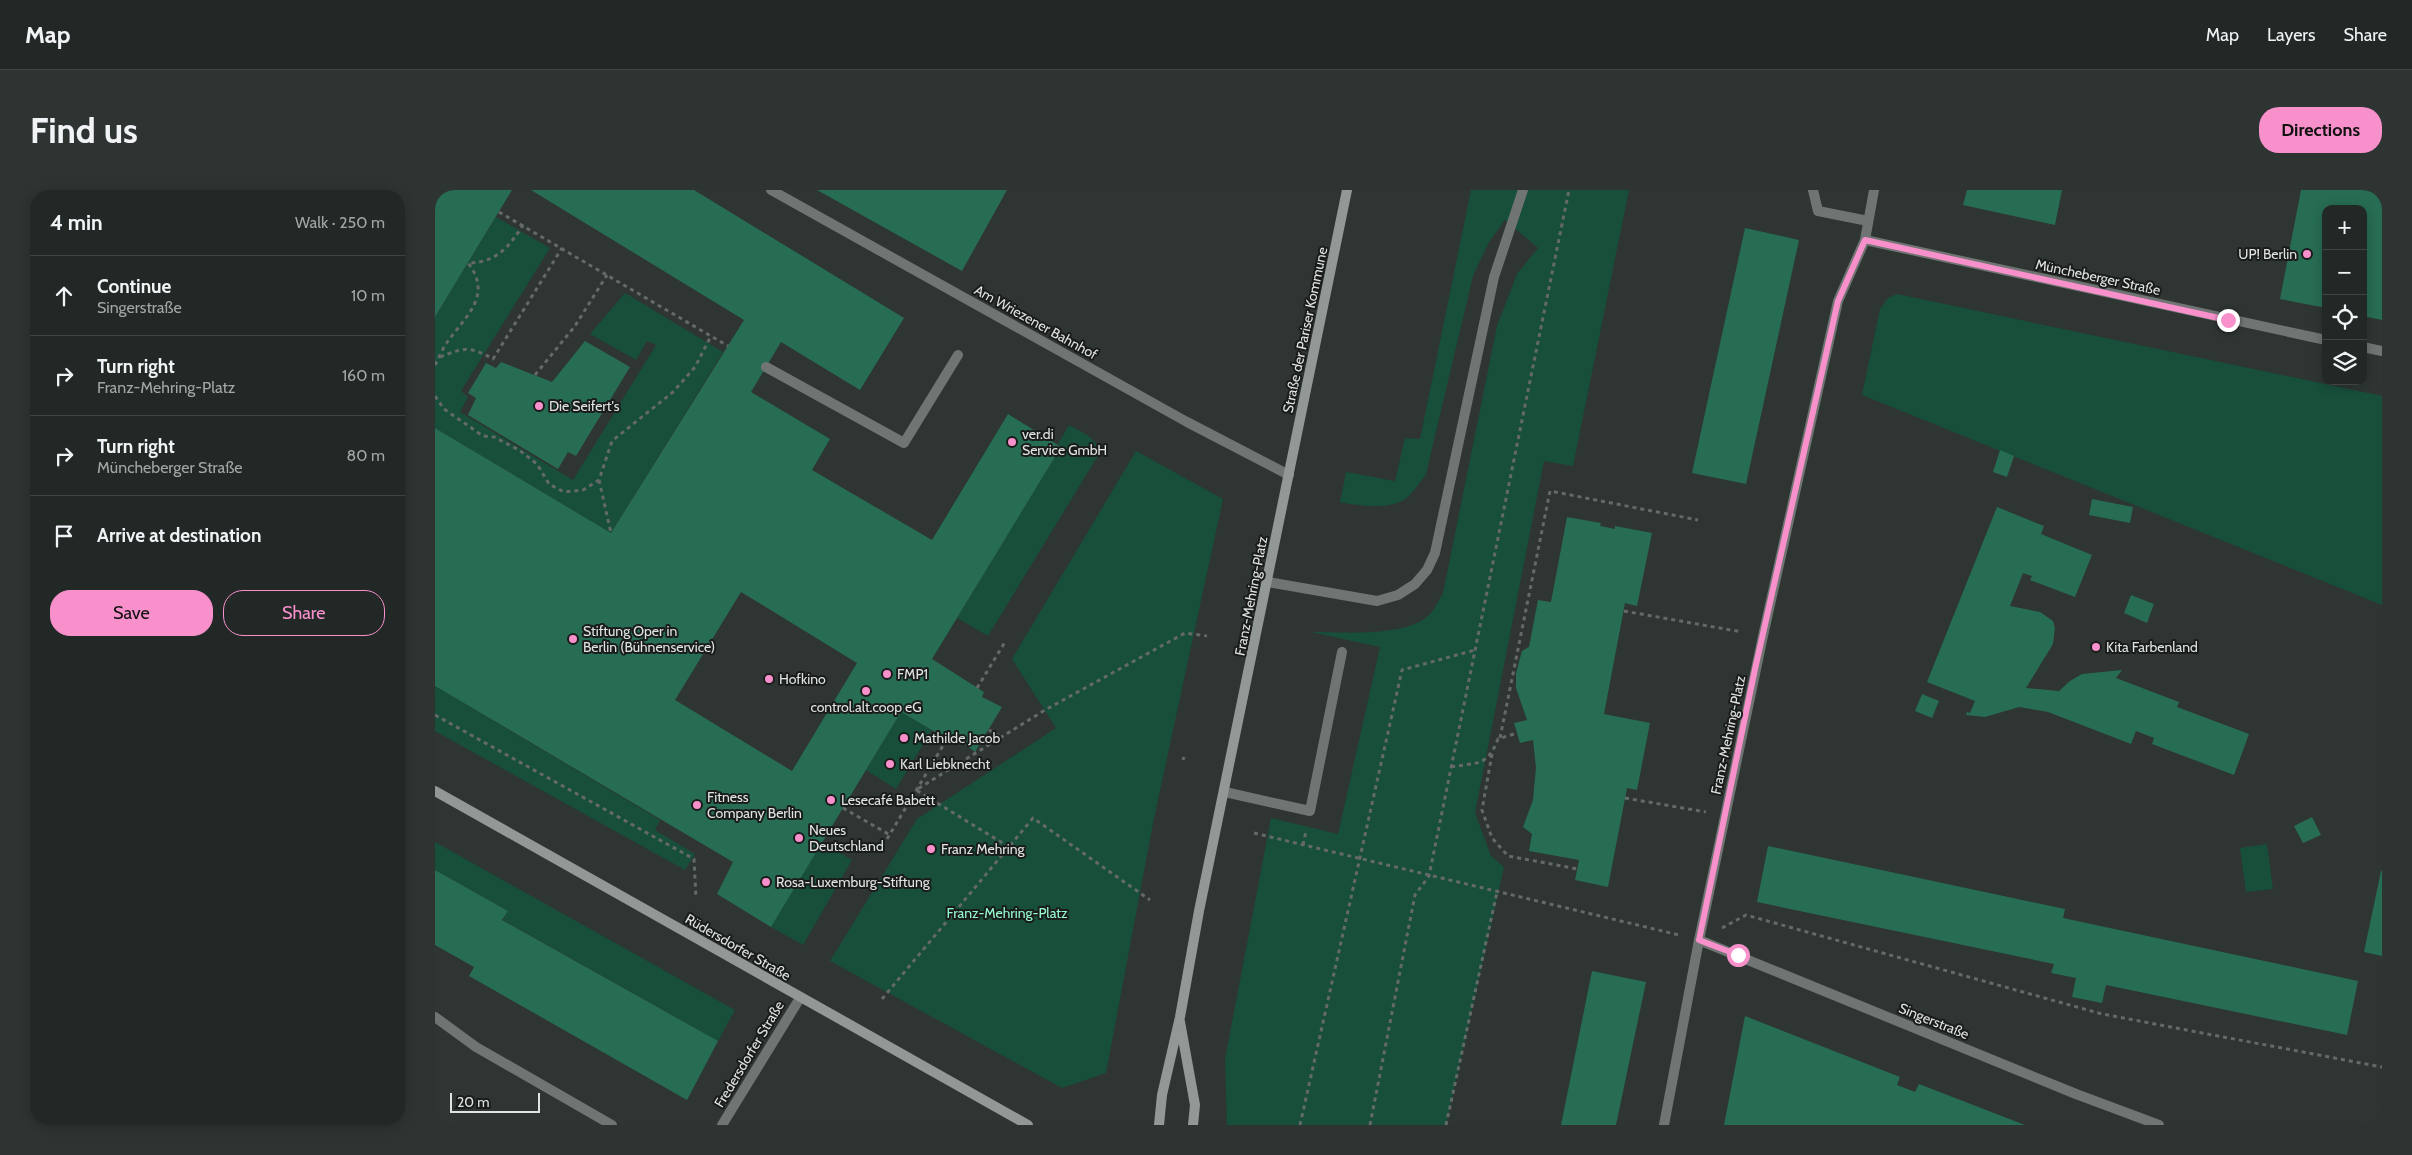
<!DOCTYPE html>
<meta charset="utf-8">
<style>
body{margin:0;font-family:Cabin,sans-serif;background:#2e3432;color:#f1f3f6}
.controls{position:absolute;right:15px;top:15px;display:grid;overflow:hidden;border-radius:10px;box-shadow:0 2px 12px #0003}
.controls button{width:45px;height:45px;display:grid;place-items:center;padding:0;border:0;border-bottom:1px solid #3f4443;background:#222826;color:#f1f3f6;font:25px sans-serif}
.scale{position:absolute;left:15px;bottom:12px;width:90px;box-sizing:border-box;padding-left:5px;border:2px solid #dfe4e2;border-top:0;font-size:14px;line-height:18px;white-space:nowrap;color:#dfe4e2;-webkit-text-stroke:4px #191c1a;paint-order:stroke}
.stop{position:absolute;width:15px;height:15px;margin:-11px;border:4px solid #f890cc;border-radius:50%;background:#fff}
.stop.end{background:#f890cc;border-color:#fff;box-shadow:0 1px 5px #0008}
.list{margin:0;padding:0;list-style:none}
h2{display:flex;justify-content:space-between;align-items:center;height:65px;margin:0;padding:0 20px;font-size:21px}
h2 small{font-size:16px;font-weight:400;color:#a2a6a7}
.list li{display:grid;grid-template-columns:32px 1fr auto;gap:15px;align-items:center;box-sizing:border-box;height:80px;padding:0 20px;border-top:1px solid #3f4443}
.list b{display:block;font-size:19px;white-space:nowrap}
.list p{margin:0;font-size:16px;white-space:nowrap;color:#a2a6a7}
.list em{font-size:16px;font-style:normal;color:#a2a6a7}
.actions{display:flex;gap:10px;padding:15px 20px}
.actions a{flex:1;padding:11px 0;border:1px solid #f890cc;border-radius:20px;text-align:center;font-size:18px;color:#f890cc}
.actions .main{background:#f890cc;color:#111}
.icon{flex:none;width:28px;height:28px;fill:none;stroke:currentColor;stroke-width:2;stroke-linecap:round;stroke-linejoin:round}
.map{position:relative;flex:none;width:1947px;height:935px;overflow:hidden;border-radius:20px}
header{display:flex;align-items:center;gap:30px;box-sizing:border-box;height:70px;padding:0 25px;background:#222826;border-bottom:1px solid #3f4443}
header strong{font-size:24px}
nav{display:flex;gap:28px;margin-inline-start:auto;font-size:18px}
.intro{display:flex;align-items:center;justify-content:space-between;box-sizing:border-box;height:120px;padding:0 30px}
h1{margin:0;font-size:35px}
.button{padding:12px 22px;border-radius:20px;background:#f890cc;color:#111;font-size:18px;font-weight:700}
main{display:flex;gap:30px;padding:0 30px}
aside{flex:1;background:#222826;border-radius:20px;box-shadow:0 2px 12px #0003}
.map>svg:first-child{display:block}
.green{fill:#174f3b}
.building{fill:#276d53;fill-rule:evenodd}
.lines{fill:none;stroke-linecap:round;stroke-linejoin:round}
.path{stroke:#646a68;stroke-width:3;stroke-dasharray:4 4;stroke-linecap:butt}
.lane{stroke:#707472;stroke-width:10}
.street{stroke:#707472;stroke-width:10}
.secondary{stroke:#929895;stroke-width:10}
.route{stroke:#f890cc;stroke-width:6}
.poi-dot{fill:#f890cc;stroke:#191c1a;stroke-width:2}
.labels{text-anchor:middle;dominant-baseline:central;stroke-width:4;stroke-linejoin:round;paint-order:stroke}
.poi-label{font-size:14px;fill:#dfe4e2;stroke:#191c1a;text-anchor:start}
.street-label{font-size:14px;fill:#dfe4e2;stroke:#191c1a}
.park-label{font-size:14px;fill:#95f9cf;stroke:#191c1a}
</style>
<header>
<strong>Map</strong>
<nav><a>Map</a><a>Layers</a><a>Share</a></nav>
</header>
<div class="intro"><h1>Find us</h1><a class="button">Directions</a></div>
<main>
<aside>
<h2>4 min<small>Walk · 250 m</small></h2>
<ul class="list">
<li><svg class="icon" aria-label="ahead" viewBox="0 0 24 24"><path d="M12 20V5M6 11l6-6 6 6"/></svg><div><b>Continue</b><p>Singerstraße</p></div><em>10 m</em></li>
<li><svg class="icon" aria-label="right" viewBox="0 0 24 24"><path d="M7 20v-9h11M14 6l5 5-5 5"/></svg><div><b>Turn right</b><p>Franz-Mehring-Platz</p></div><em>160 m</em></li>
<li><svg class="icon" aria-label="right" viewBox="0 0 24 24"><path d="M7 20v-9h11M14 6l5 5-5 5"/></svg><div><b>Turn right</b><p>Müncheberger Straße</p></div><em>80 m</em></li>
<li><svg class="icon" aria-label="arrive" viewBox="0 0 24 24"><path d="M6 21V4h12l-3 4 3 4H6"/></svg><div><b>Arrive at destination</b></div></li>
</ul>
<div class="actions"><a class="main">Save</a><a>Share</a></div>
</aside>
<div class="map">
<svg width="1947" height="935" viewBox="0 0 1947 935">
<rect width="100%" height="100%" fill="#2e3532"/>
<g class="green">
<path d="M1036,0h158l-56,276 -29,-5 -69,352 16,43 13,11 -58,258h-219l-2,-66 46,-241 67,16 42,-187 -69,-15c31,0 98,6 120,-19 5,-6 8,-14 12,-20l54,-267 20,-52 21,-26 -33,-28 -16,22 -16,34 -47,198c-5,7 -11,16 -17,22 -15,15 -50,10 -69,6l6,-30 49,9 10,-43 15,1z"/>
<polygon points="61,27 115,58 26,201 33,207 25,222 138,290 221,155 212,151 201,170 155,144 190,103 288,162 176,343 0,238 0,127"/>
<polygon points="1462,104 1947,206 1947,415 1427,205 1445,119 1453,108"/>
<path d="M634,235c12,7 29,12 30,29l-111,182 -31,-18 104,-171 -3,-3z"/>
<polygon points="701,261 788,309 719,628 671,883 627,898 395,771 482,629 621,538 577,469"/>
<polygon points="0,496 225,630 220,640 260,664 250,680 0,541"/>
<polygon points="466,522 497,540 461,599 431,580"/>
<polygon points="0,652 300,820 283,851 68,730 73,721 0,680"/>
<polygon points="387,652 417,670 368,755 336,737"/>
<polygon points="1832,654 1838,699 1811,702 1805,658"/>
</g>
<g class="building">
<polygon points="6,0 77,0 0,127 0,10"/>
<path d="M96,0h163l210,128 -44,72 -79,-48 -30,50 79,47 -18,31 120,70 76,-126 53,33 -129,212 52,33 -2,5 20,10 -27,45 -18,-14 -3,5 -53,-31 -130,215 -54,-33 16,-32 -298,-176v-258l176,105 133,-213zM306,402l116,71 -65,108 -117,-71z"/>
<polygon points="382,0 572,0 527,81"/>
<polygon points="1532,0 1627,0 1620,35 1528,15"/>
<polygon points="1866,0 1947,0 1947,130 1928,126 1928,19 1891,19 1891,118 1845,109"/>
<polygon points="1310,38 1364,50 1311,294 1257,283"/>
<polygon points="150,151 195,177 141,266 133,262 123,279 33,225 41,208 33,203 51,173 61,178 66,172 117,192"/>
<polygon points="1565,260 1579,266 1572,287 1558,282"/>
<polygon points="1657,309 1698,317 1695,333 1654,325"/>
<polygon points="1562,317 1609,336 1606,344 1657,365 1640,407 1595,390 1597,386 1588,383 1575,416 1605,422 1618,431 1620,438 1618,454 1591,498 1624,501 1635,491 1647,484 1687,480 1681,488 1744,512 1742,517 1814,544 1799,585 1717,554 1719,548 1701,541 1696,554 1613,522 1584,517 1550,527 1531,525 1532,522 1535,523 1540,511 1492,492"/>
<polygon points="1132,327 1166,333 1165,336 1180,339 1180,336 1217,343 1202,416 1190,413 1169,524 1215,533 1202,600 1192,598 1173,697 1140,690 1144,670 1094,661 1097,644 1088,637 1098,610 1101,578 1098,550 1085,553 1079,533 1092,530 1081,498 1081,483 1087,461 1094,457 1103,410 1116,412"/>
<polygon points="1696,405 1719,414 1712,433 1689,423"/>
<polygon points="1487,504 1504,511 1497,528 1480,521"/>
<polygon points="1877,627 1886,645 1868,653 1859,636"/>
<polygon points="1333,656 1630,719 1628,728 1923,791 1912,845 1671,795 1667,813 1637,807 1641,788 1616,783 1619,774 1322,712"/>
<polygon points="0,680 73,721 67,730 283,851 252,910 34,786 39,777 0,755"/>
<polygon points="1946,681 1947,681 1947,766 1929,762"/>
<polygon points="1157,781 1211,792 1181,935 1126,935"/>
<polygon points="1310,826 1465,887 1462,895 1480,902 1484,894 1590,935 1289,935"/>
</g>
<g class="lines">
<g class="path">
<polyline points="64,22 293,156"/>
<path d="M5,167c25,-10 30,-11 53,2l69,-111"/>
<path d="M0,175c4,-8 8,-17 13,-24 18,-25 45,-46 20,-78 28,0 41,-16 55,-38"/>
<polyline points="100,185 140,136 172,85"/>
<polyline points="0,206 9,219 48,246 59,247 84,260 102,274 114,294 129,302 148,300 164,290 177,251 238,202 260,177 276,146"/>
<polyline points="164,290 176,343"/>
<polyline points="1189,421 1307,442"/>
<polyline points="542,498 570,452"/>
<polyline points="0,525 259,669 261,708"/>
<polyline points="554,540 566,547"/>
<polyline points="1065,548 1115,301 1263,330"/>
<polyline points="1057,564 1047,620 1057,648 1073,666 1143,679"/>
<polyline points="747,568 750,569"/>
<path d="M1016,577c27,-5 36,0 47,-28l19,-6"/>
<polyline points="1190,608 1271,622"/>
<polyline points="408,618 455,645"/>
<polyline points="819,643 1244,745"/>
<polyline points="452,649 512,549"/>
<polyline points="868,655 871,641"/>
<polyline points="574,657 481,600 610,520 750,443 772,446"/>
<polyline points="1287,738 1311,725 1667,824 1947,877"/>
<polyline points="447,809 598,628 715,710"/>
<polyline points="865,935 967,480 1040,460"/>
<polyline points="935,935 980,705 994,686 1134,0"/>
<polyline points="1011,935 1062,702"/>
</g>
<g class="lane">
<polyline points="1378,0 1383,21 1433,31"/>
<polyline points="331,177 469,253 523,165"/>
<polyline points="833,392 942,411 963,405 980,394 992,380 1000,363 1059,87 1088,0"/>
<polyline points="790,602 875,621 907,462"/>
</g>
<g class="street">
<polyline points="336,0 752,232 854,285"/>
<polyline points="1430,50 1891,150"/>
<polyline points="1928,157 1947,161"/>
<polyline points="1264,750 1641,904 1724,935"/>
<polyline points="0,827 41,857 177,935"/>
<polyline points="287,935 365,808"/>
<polyline points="1229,935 1264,750 1328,446 1403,111 1430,50 1439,0"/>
</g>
<g class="secondary">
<polyline points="0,601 593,935"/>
<polyline points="745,832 760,915 758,935"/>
<polyline points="724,935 727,905 745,827 764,721 912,0"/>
</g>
</g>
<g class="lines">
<polyline class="route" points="1303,765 1264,750 1320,479 1403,111 1430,50 1793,130"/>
</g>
<g class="poi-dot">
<circle cx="1872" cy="64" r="5"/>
<circle cx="104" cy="216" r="5"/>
<circle cx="577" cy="252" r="5"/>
<circle cx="138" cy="449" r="5"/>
<circle cx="1661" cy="457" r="5"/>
<circle cx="452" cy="484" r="5"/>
<circle cx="334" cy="489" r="5"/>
<circle cx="431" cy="501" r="5"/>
<circle cx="469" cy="548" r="5"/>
<circle cx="455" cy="574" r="5"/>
<circle cx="396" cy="610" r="5"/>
<circle cx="262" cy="615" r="5"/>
<circle cx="364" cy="648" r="5"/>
<circle cx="496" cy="659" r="5"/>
<circle cx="331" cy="692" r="5"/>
</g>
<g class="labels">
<g class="poi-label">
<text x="1862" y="64" text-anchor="end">UP! Berlin</text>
<text x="114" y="216">Die Seifert's</text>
<text x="587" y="244">ver.di<tspan x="587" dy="16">Service GmbH</tspan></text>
<text x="148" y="441">Stiftung Oper in<tspan x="148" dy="16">Berlin (Bühnenservice)</tspan></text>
<text x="1671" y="457">Kita Farbenland</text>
<text x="462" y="484">FMP1</text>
<text x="344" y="489">Hofkino</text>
<text x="431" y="517" text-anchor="middle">control.alt.coop eG</text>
<text x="479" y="548">Mathilde Jacob</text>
<text x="465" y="574">Karl Liebknecht</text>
<text x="272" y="607">Fitness<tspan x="272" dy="16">Company Berlin</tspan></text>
<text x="406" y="610">Lesecafé Babett</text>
<text x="374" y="640">Neues<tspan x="374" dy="16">Deutschland</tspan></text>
<text x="506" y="659">Franz Mehring</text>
<text x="341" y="692">Rosa-Luxemburg-Stiftung</text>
</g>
<g class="street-label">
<text transform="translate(1663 87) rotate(12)">Müncheberger Straße</text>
<text transform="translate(601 132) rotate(29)">Am Wriezener Bahnhof</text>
<text transform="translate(870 140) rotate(-78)">Straße der Pariser Kommune</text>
<text transform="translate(816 406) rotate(-79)">Franz-Mehring-Platz</text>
<text transform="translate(1293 545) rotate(-78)">Franz-Mehring-Platz</text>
<text transform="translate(303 757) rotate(30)">Rüdersdorfer Straße</text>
<text transform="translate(1499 831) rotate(22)">Singerstraße</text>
<text transform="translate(314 864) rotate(-59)">Fredersdorfer Straße</text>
</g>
<g class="park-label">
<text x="572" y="723">Franz-Mehring-Platz</text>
</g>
</g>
</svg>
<div class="controls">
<button>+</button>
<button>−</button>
<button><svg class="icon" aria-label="locate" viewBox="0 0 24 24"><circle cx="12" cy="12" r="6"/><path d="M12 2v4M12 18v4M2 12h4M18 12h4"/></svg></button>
<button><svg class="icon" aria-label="layers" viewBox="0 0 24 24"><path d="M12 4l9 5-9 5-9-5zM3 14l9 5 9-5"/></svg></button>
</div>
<div class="scale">20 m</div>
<div class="stop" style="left:1303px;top:765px"></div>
<div class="stop end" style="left:1793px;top:130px"></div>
</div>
</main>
